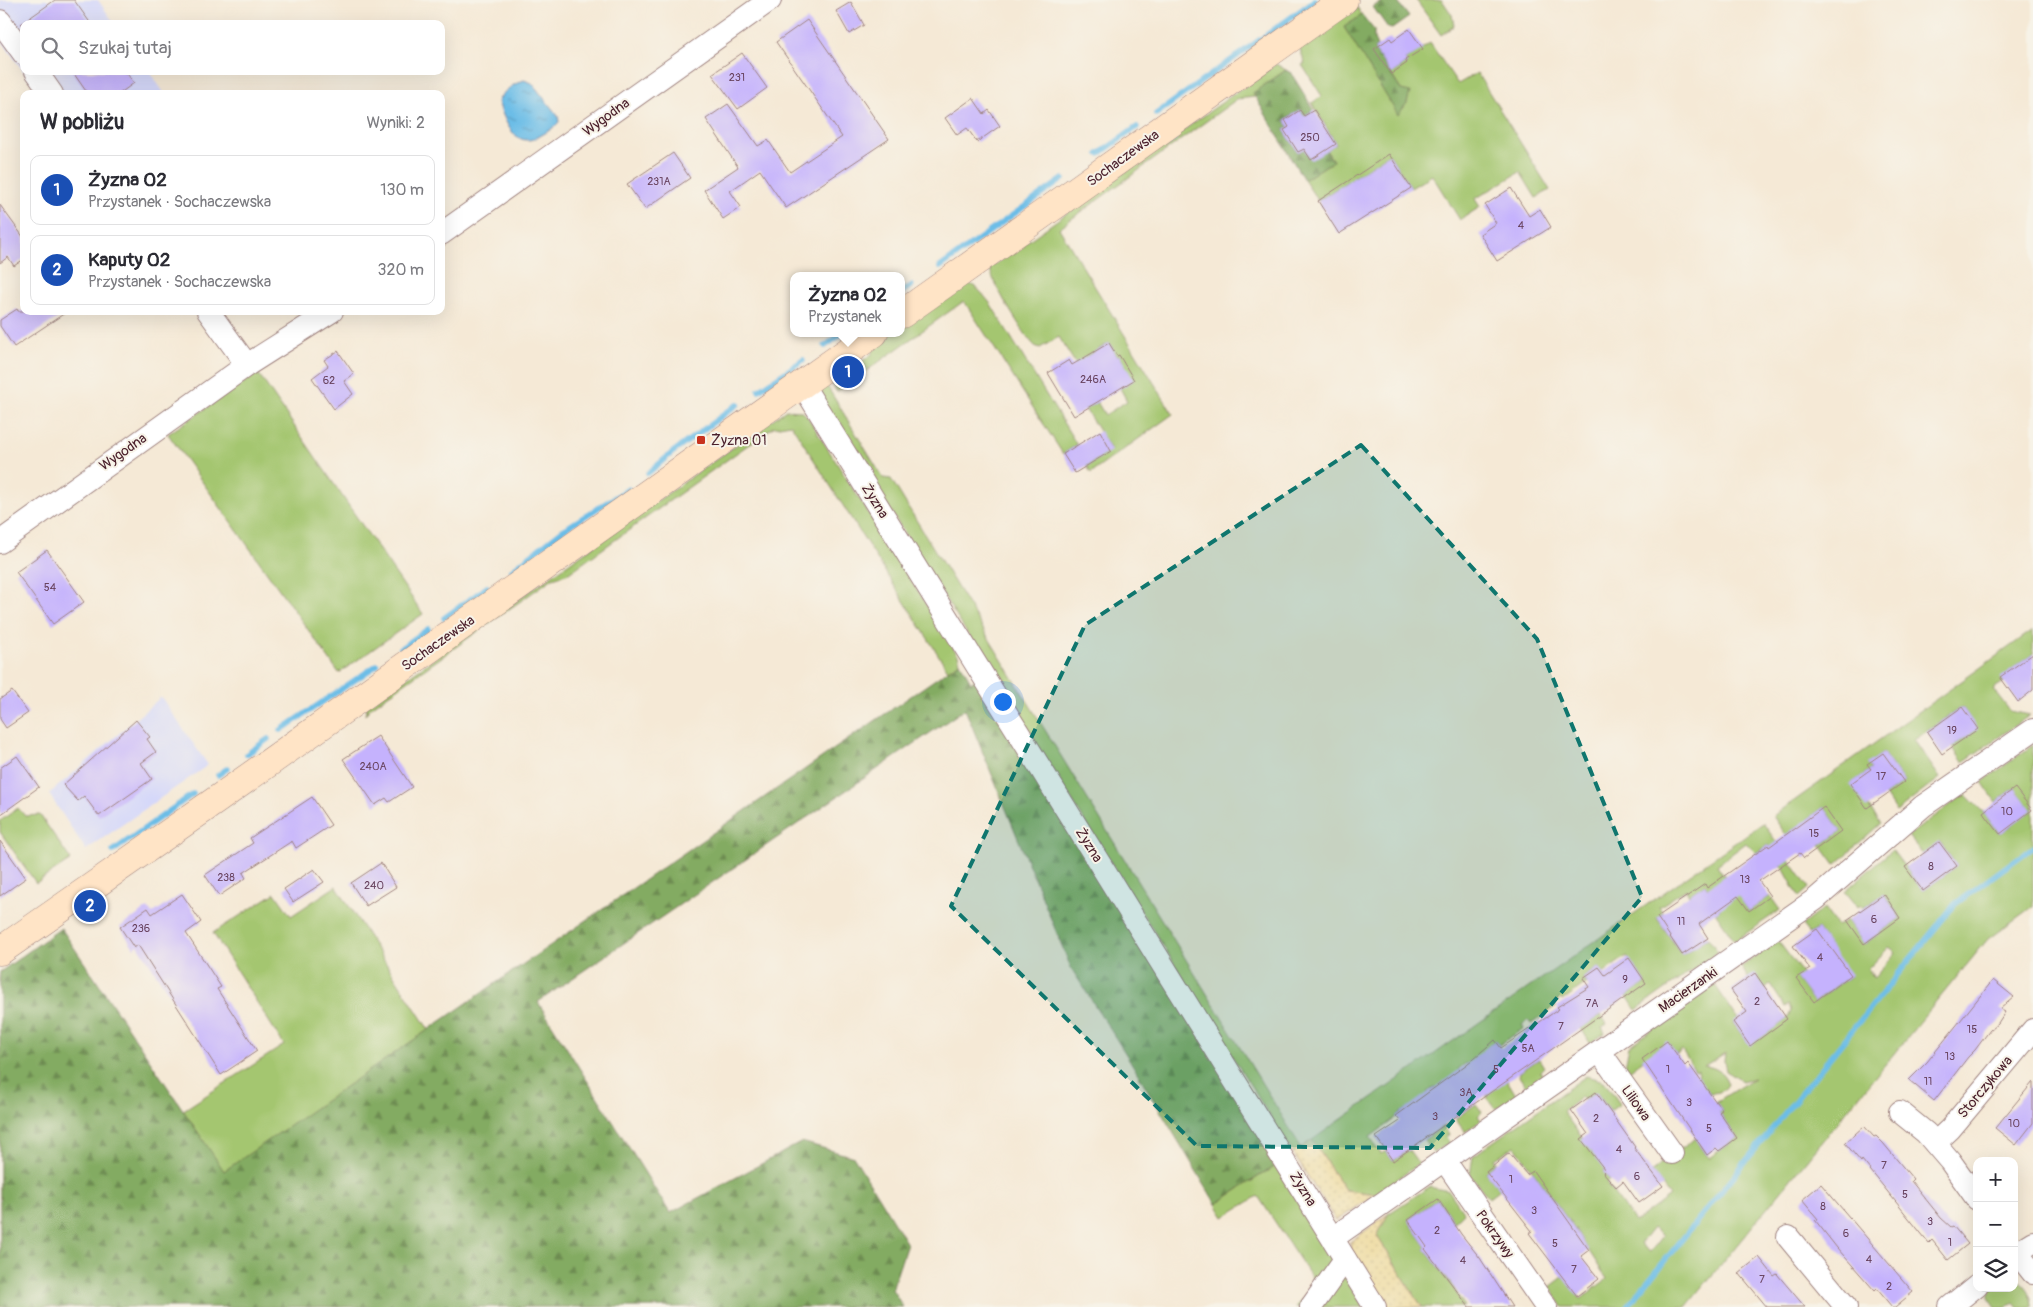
<!DOCTYPE html>
<html lang="pl">
<meta charset="utf-8">
<style>
body{margin:0;font-family:Pangolin,sans-serif;background:#f7f7f7;color:#2b2b33}
.controls{position:absolute;right:15px;bottom:15px;display:grid;overflow:hidden;border-radius:10px;box-shadow:0 5px 20px #0002}
.controls button{width:45px;height:45px;display:grid;place-items:center;padding:0;border:0;border-bottom:1px solid #e1e1e2;background:#fff;color:#2b2b33;font:25px sans-serif}
.you{position:absolute;left:1002px;top:701px;width:18px;height:18px;margin:-12px;border:4px solid #fff;border-radius:50%;background:#1a73e8;box-shadow:0 0 0 8px #1a73e833}
.badge{display:grid;place-items:center;width:32px;height:32px;border-radius:50%;background:#2563eb;color:#fff;font-size:16px;font-weight:700}
.pin{position:absolute;translate:-50% -50%;border:2px solid #fff;box-shadow:0 1px 5px #0006}
.popup{position:absolute;left:790px;top:272px;width:115px;height:65px;box-sizing:border-box;display:grid;place-content:center;border-radius:10px;background:#fff;filter:drop-shadow(0 1px 4px #0005);font-size:16px;white-space:nowrap;color:#7c7c81}
.popup b{font-size:19px;color:#2b2b33}
.popup::after{content:'';position:absolute;left:50%;top:100%;margin-left:-10px;border:10px solid transparent;border-top-color:#fff}
.list{margin:0;padding:0;list-style:none}
h2{display:flex;justify-content:space-between;align-items:center;height:65px;margin:0;padding:0 20px;font-size:21px}
h2 small{font-size:16px;font-weight:400;color:#7c7c81}
.list li{display:grid;grid-template-columns:32px 1fr auto;gap:15px;align-items:center;box-sizing:border-box;height:70px;margin:0 10px 10px;padding:0 10px;border:1px solid #e1e1e2;border-radius:10px}
.list b{display:block;font-size:19px;white-space:nowrap}
.list p{margin:0;font-size:16px;white-space:nowrap;color:#7c7c81}
.list em{font-size:16px;font-style:normal;color:#7c7c81}
.icon{flex:none;width:28px;height:28px;fill:none;stroke:currentColor;stroke-width:2;stroke-linecap:round;stroke-linejoin:round}
.map{position:relative;flex:none;width:2033px;height:1307px;overflow:hidden}
.search{position:absolute;background:#fff;box-shadow:0 5px 20px #0002;left:20px;top:20px;width:425px;height:55px;display:flex;align-items:center;gap:12px;box-sizing:border-box;padding:0 18px;border-radius:10px;color:#7c7c81;font-size:19px}
.panel{position:absolute;background:#fff;box-shadow:0 5px 20px #0002;left:20px;top:90px;width:425px;height:225px;border-radius:10px}
.map>svg:first-child{display:block}
.built{fill:#d5d8f9}
.green{fill:#a4c66f;stroke:#77724d;fill-rule:evenodd}
.forest{fill:url(#forest-firs);stroke:#666546}
.sand{fill:url(#sand-dots);stroke:#9c7c64}
.water{fill:url(#water-ripples);stroke:#5b6e89}
.lines{fill:none;stroke-linecap:round;stroke-linejoin:round}
.stream{stroke:#6cbde7;stroke-width:5.5}
.building{fill:#c5b2fd}
.street-casing{stroke:#a08480;stroke-width:24}
.secondary-casing{stroke:#a08480;stroke-width:29}
.street{stroke:#fff;stroke-width:22}
.secondary{stroke:#ffe4c6;stroke-width:28}
.marked{fill:#0f766e;fill-opacity:0.2;stroke:#0f766e;stroke-width:4;stroke-dasharray:10 6;stroke-linejoin:round}
.poi-dot{fill:#c8321e;stroke:#f7f3e8;stroke-width:2}
.labels{text-anchor:middle;dominant-baseline:central;stroke-width:4;stroke-linejoin:round;paint-order:stroke}
.number-label{font-size:11px;fill:#694460}
.street-label{font-size:14px;fill:#4a1f2b;stroke:#f7f3e8}
.poi-label{font-size:14px;fill:#4a1f2b;stroke:#f7f3e8;text-anchor:start}
</style>
<div class="map">
<svg width="2033" height="1307" viewBox="0 0 2033 1307">
<defs>
<pattern id="forest-firs" width="22" height="20" patternUnits="userSpaceOnUse" patternTransform="scale(1.25)"><rect width="22" height="20" fill="#83ab62"/><path d="M5 1l3.5 6h-7zM16 11l3.5 6h-7z" fill="#6d8b51"/></pattern>
<pattern id="sand-dots" width="8" height="8" patternUnits="userSpaceOnUse" patternTransform="scale(1.25)"><rect width="8" height="8" fill="#eeda9e"/><path d="M2 2h.1M6 6h.1" fill="none" stroke="#cebb88" stroke-width="1.8" stroke-linecap="round"/></pattern>
<pattern id="water-ripples" width="26" height="14" patternUnits="userSpaceOnUse" patternTransform="scale(1.25)"><rect width="26" height="14" fill="#6cbde7"/><path d="M2 4q2-2 4 0t4 0M15 11q2-2 4 0t4 0" fill="none" stroke="#5b99bb"/></pattern>
</defs>
<rect width="100%" height="100%" fill="#f7f3e8"/>
<filter id="ink" filterUnits="userSpaceOnUse"><feTurbulence type="fractalNoise" baseFrequency=".02" numOctaves="2"/><feDisplacementMap in="SourceGraphic" scale="10" xChannelSelector="R" yChannelSelector="G"/><feConvolveMatrix kernelMatrix="1 2 1 2 8 2 1 2 1" color-interpolation-filters="sRGB"/></filter>
<filter id="wash" filterUnits="userSpaceOnUse"><feTurbulence type="fractalNoise" baseFrequency=".0096" numOctaves="4" result="noise"/><feDisplacementMap in="SourceGraphic" scale="20" xChannelSelector="R" yChannelSelector="G"/><feGaussianBlur stdDeviation="1.12" result="paint"/><feColorMatrix in="noise" values="0 0 0 0 0 0 0 0 0 0 0 0 0 0 0 0 0 1.4 0 .05"/><feComposite in="paint" operator="in"/></filter>
<g filter="url(#wash)">
<rect width="100%" height="100%" fill="#f5e9d6"/>
<g class="built">
<polygon points="0,0 98,0 115,24 24,24 24,71 149,71 165,94 39,94 0,38"/>
<polygon points="161,697 208,765 86,850 49,794"/>
</g>
<g class="green">
<polygon points="1416,0 1442,0 1452,15 1454,26 1441,35"/>
<polygon points="1357,7 1362,15 1344,28 1401,90 1391,74 1407,63 1405,60 1430,43 1458,84 1477,73 1550,190 1536,198 1520,172 1475,199 1480,207 1460,220 1432,175 1411,188 1389,154 1318,201 1304,180 1333,161 1326,150 1336,144 1312,103 1322,96 1302,65 1305,63 1299,47"/>
<path d="M1276,64l10,6 -33,23 2,4 -18,2 -178,129 114,186 -82,59 -4,-7 24,-16 -26,-41 12,-7 8,13 22,-14 -7,-13 13,-8 -14,-25 -2,1 -8,-13 -22,13 8,13 -12,7 -24,-39 -19,11 -5,-2c-10,-9 -45,-66 -45,-78z"/>
<path d="M963,283c13,0 19,11 27,20l87,142 -14,9 -99,-153 -127,91 -5,-9 40,-29v-6l20,-15h10v-7z"/>
<polygon points="258,373 423,614 339,673 168,434"/>
<polygon points="827,386 883,478 891,479 1301,1147 1293,1153 822,402 821,390"/>
<polygon points="786,410 802,411 807,416 958,655 960,662 948,670 791,424 773,427 569,573 553,578 370,708 365,715 367,706"/>
<polygon points="2033,630 2033,654 2001,677 2004,682 1993,689 2010,711 2030,715 1963,762 1952,747 1977,729 1962,707 1914,740 1940,778 1896,812 1885,795 1904,782 1883,753 1868,764 1871,769 1851,784 1881,823 1835,865 1821,846 1841,831 1824,807 1786,835 1773,816"/>
<path d="M2033,745v161l-45,33 -302,368h-123l-13,-20 13,-10 17,22 27,-20 -29,-45 -63,-88 -21,13 2,4 -10,9 14,17 -11,9 -19,-23 3,-19 113,-80 18,5 16,23 -10,7 -14,-19 -12,8 -3,-3 -18,15 43,58 -3,2 7,8 -4,3 29,39 35,-26 -18,-24 8,-8 13,-9 -1,-2 12,-6 11,-9 14,20 28,-20 -18,-26 3,-2 -6,-8 38,-24 -12,3 -16,-10 -2,-10 1,-8 -21,13c12,1 20,6 24,18 -4,8 -10,9 -18,9l-13,-14 1,-9 -3,1 -13,-21 -6,4 -9,-12 -38,29 -4,-5 4,-20 86,-61 23,34 -5,4 17,22 37,-26 4,-9 -2,-5 -4,2 -15,-23 -5,4 -17,-10 -7,-11 37,-26 25,33 -6,5 17,23 36,-26 -33,-47 -8,5 -7,-9 22,-17 13,18 10,-6 17,24 36,-26 -16,-24 -21,14 -2,-3 -3,2 -13,-16 47,-41 31,41 34,-25 -17,-24 -17,12 -15,-18 57,-42 18,18 17,22 31,-24 -16,-22 -19,14 -14,-20zM1889,947l7,5 -22,26 -6,-9zM1653,1228l10,8 -13,16 -10,-8z"/>
<polygon points="18,808 25,816 40,815 71,860 36,883 0,832 0,821"/>
<polygon points="1763,823 1809,888 1799,897 1782,866 1768,845 1756,853 1746,843 1717,865 1749,911 1770,896 1780,910 1735,941 1715,912 1721,908 1705,884 1689,895 1686,889 1659,907 1663,913 1657,918 1682,955 1708,938 1718,952 1636,1010 1627,996 1646,983 1627,956 1603,973 1599,967 1583,978 1586,983 1562,1001 1560,999 1555,1004 1556,1006 1531,1024 1528,1020 1522,1025 1524,1028 1499,1045 1495,1040 1468,1066 1466,1063 1458,1069 1460,1071 1437,1089 1435,1087 1427,1092 1429,1095 1397,1115 1397,1117 1370,1137 1381,1154 1386,1151 1393,1161 1409,1150 1419,1164 1376,1194 1345,1190 1312,1140"/>
<polygon points="336,886 429,1030 224,1172 182,1111 284,1045 213,933 275,893 291,916"/>
<polygon points="1601,1015 1607,1024 1602,1027 1605,1033 1590,1043 1581,1028"/>
<polygon points="1539,1059 1544,1067 1540,1071 1543,1076 1526,1087 1519,1076 1520,1072"/>
<polygon points="1507,1080 1516,1095 1496,1109 1487,1097 1488,1093"/>
<polygon points="1476,1104 1482,1112 1478,1116 1481,1120 1465,1132 1456,1120 1456,1118"/>
<polygon points="1443,1126 1449,1135 1446,1137 1449,1143 1433,1153 1424,1140"/>
<polygon points="1281,1162 1333,1255 1333,1266 1301,1307 1295,1307 1316,1284 1258,1196 1224,1217 1216,1204"/>
<polygon points="1429,1187 1449,1191 1464,1213 1454,1223 1438,1199 1408,1220 1427,1247 1425,1249 1453,1287 1465,1307 1422,1307 1377,1236 1388,1214"/>
<polygon points="1344,1276 1364,1307 1321,1307"/>
<path d="M2014,1277c12,7 19,17 19,30h-15l-4,-5 -8,5h-10l-7,-10v-5l5,-4h20z"/>
</g>
<g class="forest">
<polygon points="1384,0 1396,0 1409,17 1392,29 1388,28 1373,7"/>
<polygon points="1362,15 1374,30 1374,38 1377,47 1374,49 1401,90 1410,92 1407,103 1398,115 1344,27"/>
<polygon points="1286,70 1291,73 1314,110 1304,116 1300,110 1285,120 1289,127 1284,130 1298,152 1304,149 1326,150 1333,161 1304,180 1253,93"/>
<polygon points="960,662 971,682 979,678 1281,1162 1216,1204 1129,1059 1071,968 965,709 538,1002 670,1213 802,1142 854,1157 907,1244 892,1289 903,1307 0,1307 0,972 61,928 224,1171"/>
</g>
<g class="sand">
<polygon points="1312,1140 1345,1190 1376,1194 1336,1221 1293,1153"/>
<polygon points="1388,1214 1377,1236 1422,1307 1386,1307 1351,1252 1350,1242"/>
</g>
<path class="water" d="M524,80l8,3 26,33 1,6c-5,6 -12,10 -19,14 -25,15 -35,-15 -42,-34 4,-11 16,-18 26,-22z"/>
<g class="lines">
<g class="stream">
<polyline points="1156,114 1315,0"/>
<polyline points="1164,145 1174,138"/>
<polyline points="1099,154 1137,127"/>
<polyline points="940,267 1063,179"/>
<polyline points="902,292 911,286"/>
<polyline points="825,346 843,333"/>
<polyline points="759,390 803,360"/>
<polyline points="648,473 673,452 738,404"/>
<polyline points="512,570 563,530 628,489"/>
<polyline points="444,618 487,587"/>
<polyline points="401,648 428,629"/>
<polyline points="281,730 377,665"/>
<polyline points="247,754 268,739"/>
<polyline points="218,775 228,768"/>
<polyline points="113,851 193,794"/>
<polyline points="1627,1307 1955,904 2033,847"/>
</g>
</g>
<g id="blocks">
<g class="building">
<polygon points="55,0 74,0 91,24 21,24"/>
<polygon points="851,2 864,25 849,34 836,11"/>
<polygon points="807,20 889,139 786,208 760,170 730,191 741,207 723,219 704,190 738,167 706,119 728,104 758,146 768,140 790,172 842,137 776,42"/>
<polygon points="1409,29 1423,49 1405,60 1407,63 1391,74 1374,49 1390,38 1392,41"/>
<polygon points="742,53 767,88 738,109 712,74"/>
<polygon points="72,71 125,71 134,83 119,94 88,94"/>
<polygon points="973,98 984,114 989,110 1000,126 977,142 967,128 957,135 945,118"/>
<polygon points="1300,110 1304,116 1314,110 1336,144 1311,160 1304,149 1298,152 1284,130 1289,127 1285,120"/>
<polygon points="673,153 690,178 645,209 627,184"/>
<polygon points="1389,154 1411,188 1339,234 1318,201"/>
<polygon points="1511,188 1529,216 1540,209 1551,227 1497,261 1480,234 1496,223 1485,205"/>
<polygon points="0,205 24,238 24,259 14,266 8,257 0,263"/>
<polygon points="17,309 18,311 68,311 14,347 0,326 0,320"/>
<polygon points="1109,343 1117,356 1119,355 1134,380 1074,416 1048,373 1069,360 1072,365"/>
<polygon points="338,351 354,374 344,381 353,394 334,409 312,378 328,366 324,360"/>
<polygon points="1100,431 1111,451 1075,473 1063,454"/>
<polygon points="47,550 84,602 53,624 16,572"/>
<polygon points="2033,654 2033,690 2018,702 2000,677"/>
<polygon points="12,691 28,713 6,728 0,719 0,699"/>
<polygon points="1962,707 1978,729 1942,754 1927,732"/>
<polygon points="136,720 150,737 147,739 156,752 141,763 152,779 99,816 84,796 78,801 63,785"/>
<polygon points="378,736 412,787 389,802 386,798 375,805 343,759"/>
<polygon points="1883,753 1904,782 1867,808 1850,784 1871,769 1867,764"/>
<polygon points="17,756 39,787 0,815 0,768"/>
<polygon points="2015,788 2032,810 2000,834 1983,812"/>
<polygon points="312,797 331,825 296,848 292,841 243,873 246,878 219,896 205,875 253,843 250,838"/>
<polygon points="1824,807 1841,831 1804,858 1800,853 1759,881 1770,896 1749,911 1738,896 1699,924 1708,938 1682,955 1657,917 1705,884 1707,888 1768,845 1769,847"/>
<polygon points="0,841 26,878 0,896"/>
<polygon points="1939,842 1957,866 1923,891 1905,867"/>
<polygon points="381,863 396,887 366,906 351,883"/>
<polygon points="314,869 324,882 293,902 284,889"/>
<polygon points="182,894 201,922 186,933 221,987 217,989 257,1051 221,1075 138,945 134,948 120,927 148,908 152,914"/>
<polygon points="1884,894 1900,918 1864,944 1847,920"/>
<polygon points="1817,929 1851,975 1814,1002 1796,978 1810,969 1793,946"/>
<polygon points="1629,958 1646,983 1393,1161 1376,1137 1400,1121 1396,1116 1467,1064 1495,1040 1501,1048 1559,1009 1557,1007 1589,987 1583,978 1599,967 1605,975"/>
<polygon points="1755,973 1787,1019 1750,1046 1733,1022 1747,1012 1731,990"/>
<polygon points="1993,980 2014,997 2000,1009 2005,1012 1998,1023 1990,1030 1975,1050 1968,1057 1934,1101 1909,1080 1927,1062"/>
<polygon points="1667,1041 1685,1066 1688,1063 1716,1102 1722,1110 1719,1112 1737,1138 1719,1151 1716,1148 1707,1155 1642,1059"/>
<polygon points="2033,1082 2033,1123 2016,1145 1995,1128"/>
<polygon points="1596,1092 1635,1147 1634,1148 1663,1186 1639,1203 1623,1181 1616,1187 1603,1172 1605,1170 1581,1139 1588,1134 1571,1110"/>
<polygon points="1864,1126 1874,1137 1876,1136 1883,1143 1913,1179 1911,1181 1941,1218 1951,1227 1953,1226 1968,1244 1948,1260 1932,1240 1929,1243 1862,1160 1861,1162 1845,1143"/>
<polygon points="1509,1153 1527,1175 1533,1171 1589,1250 1581,1256 1599,1279 1577,1296 1529,1233 1532,1231 1486,1172"/>
<polygon points="1821,1184 1913,1292 1895,1307 1892,1307 1877,1289 1875,1291 1837,1248 1815,1220 1818,1219 1802,1200"/>
<polygon points="1438,1199 1461,1234 1480,1258 1512,1307 1469,1307 1425,1249 1427,1247 1408,1220"/>
<polygon points="1759,1257 1774,1276 1777,1274 1805,1307 1767,1307 1739,1273"/>
</g>
</g>
</g>
<g filter="url(#ink)">
<use href="#blocks" fill-opacity="0" stroke="#a08480" stroke-width="1"/>
<g class="lines">
<g class="street-casing">
<g id="street">
<polyline points="0,21 24,54"/>
<polyline points="36,71 52,94"/>
<polyline points="441,234 770,0"/>
<polyline points="208,311 247,365"/>
<polyline points="802,384 1375,1307"/>
<polyline points="0,542 247,365 332,311"/>
<polyline points="1600,1052 1672,1153"/>
<polyline points="1900,1112 1926,1133 1950,1161 1977,1199"/>
<polyline points="1935,1143 1950,1129 2033,1030"/>
<polyline points="1445,1161 1546,1307"/>
<polyline points="1788,1237 1846,1307"/>
<polyline points="1333,1238 1816,899 1923,806 2033,730"/>
<polyline points="2014,1249 2033,1273"/>
<polyline points="2014,1254 2033,1242"/>
<polyline points="1311,1307 1345,1259"/>
<polyline points="1950,1307 1977,1285"/>
</g>
</g>
<g class="secondary-casing">
<g id="secondary">
<polyline points="902,314 1344,0"/>
<polyline points="0,951 215,801 874,333"/>
</g>
</g>
<use href="#street" class="street"/>
<use href="#secondary" class="secondary"/>
</g>
</g>
<path class="marked" d="M1361,445l176,194 105,258 -212,251 -233,-2 -246,-240 134,-281z"/>
<rect class="poi-dot" x="696" y="435" width="10" height="10" rx="2.5"/>
<g class="labels">
<g class="number-label">
<text x="737" y="77">231</text>
<text x="1310" y="137">250</text>
<text x="659" y="181">231A</text>
<text x="1521" y="225">4</text>
<text x="1093" y="379">246A</text>
<text x="329" y="380">62</text>
<text x="50" y="587">54</text>
<text x="1952" y="730">19</text>
<text x="373" y="766">240A</text>
<text x="1881" y="776">17</text>
<text x="2007" y="811">10</text>
<text x="1814" y="833">15</text>
<text x="1931" y="866">8</text>
<text x="226" y="877">238</text>
<text x="1745" y="879">13</text>
<text x="374" y="885">240</text>
<text x="1874" y="919">6</text>
<text x="1681" y="921">11</text>
<text x="141" y="928">236</text>
<text x="1820" y="957">4</text>
<text x="1625" y="979">9</text>
<text x="1757" y="1001">2</text>
<text x="1592" y="1003">7A</text>
<text x="1561" y="1026">7</text>
<text x="1972" y="1029">15</text>
<text x="1528" y="1048">5A</text>
<text x="1950" y="1056">13</text>
<text x="1496" y="1069">5</text>
<text x="1668" y="1069">1</text>
<text x="1928" y="1081">11</text>
<text x="1466" y="1092">3A</text>
<text x="1689" y="1102">3</text>
<text x="1435" y="1116">3</text>
<text x="1596" y="1118">2</text>
<text x="2014" y="1123">10</text>
<text x="1709" y="1128">5</text>
<text x="1619" y="1149">4</text>
<text x="1884" y="1165">7</text>
<text x="1637" y="1176">6</text>
<text x="1511" y="1179">1</text>
<text x="1905" y="1194">5</text>
<text x="1823" y="1206">8</text>
<text x="1534" y="1210">3</text>
<text x="1930" y="1221">3</text>
<text x="1437" y="1230">2</text>
<text x="1846" y="1233">6</text>
<text x="1950" y="1242">1</text>
<text x="1555" y="1243">5</text>
<text x="1869" y="1259">4</text>
<text x="1463" y="1260">4</text>
<text x="1574" y="1269">7</text>
<text x="1762" y="1279">7</text>
<text x="1889" y="1286">2</text>
</g>
<g class="street-label">
<text transform="translate(606 117) rotate(-36)">Wygodna</text>
<text transform="translate(1123 158) rotate(-36)">Sochaczewska</text>
<text transform="translate(123 452) rotate(-35)">Wygodna</text>
<text transform="translate(875 501) rotate(58)">Żyzna</text>
<text transform="translate(438 643) rotate(-35)">Sochaczewska</text>
<text transform="translate(1089 845) rotate(58)">Żyzna</text>
<text transform="translate(1688 990) rotate(-35)">Macierzanki</text>
<text transform="translate(1985 1087) rotate(-50)">Storczykowa</text>
<text transform="translate(1636 1103) rotate(55)">Liliowa</text>
<text transform="translate(1303 1189) rotate(58)">Żyzna</text>
<text transform="translate(1495 1234) rotate(55)">Pokrzywy</text>
</g>
<g class="poi-label">
<text x="711" y="440">Żyzna 01</text>
</g>
</g>
</svg>
<div class="controls">
<button>+</button>
<button>−</button>
<button><svg class="icon" aria-label="layers" viewBox="0 0 24 24"><path d="M12 4l9 5-9 5-9-5zM3 14l9 5 9-5"/></svg></button>
</div>
<div class="you"></div>
<div class="pin badge" style="left:848px;top:372px;background:#1a4fb4">1</div>
<div class="popup"><b>Żyzna 02</b>Przystanek</div>
<div class="pin badge" style="left:90px;top:906px;background:#1a4fb4">2</div>
<div class="search"><svg class="icon" aria-label="search" viewBox="0 0 24 24"><circle cx="10" cy="10" r="6"/><path d="M15 15l6 6"/></svg>Szukaj tutaj</div>
<section class="panel">
<h2>W pobliżu<small>Wyniki: 2</small></h2>
<ul class="list">
<li><span class="badge" style="background:#1a4fb4">1</span><div><b>Żyzna 02</b><p>Przystanek · Sochaczewska</p></div><em>130 m</em></li>
<li><span class="badge" style="background:#1a4fb4">2</span><div><b>Kaputy 02</b><p>Przystanek · Sochaczewska</p></div><em>320 m</em></li>
</ul>
</section>
</div>
